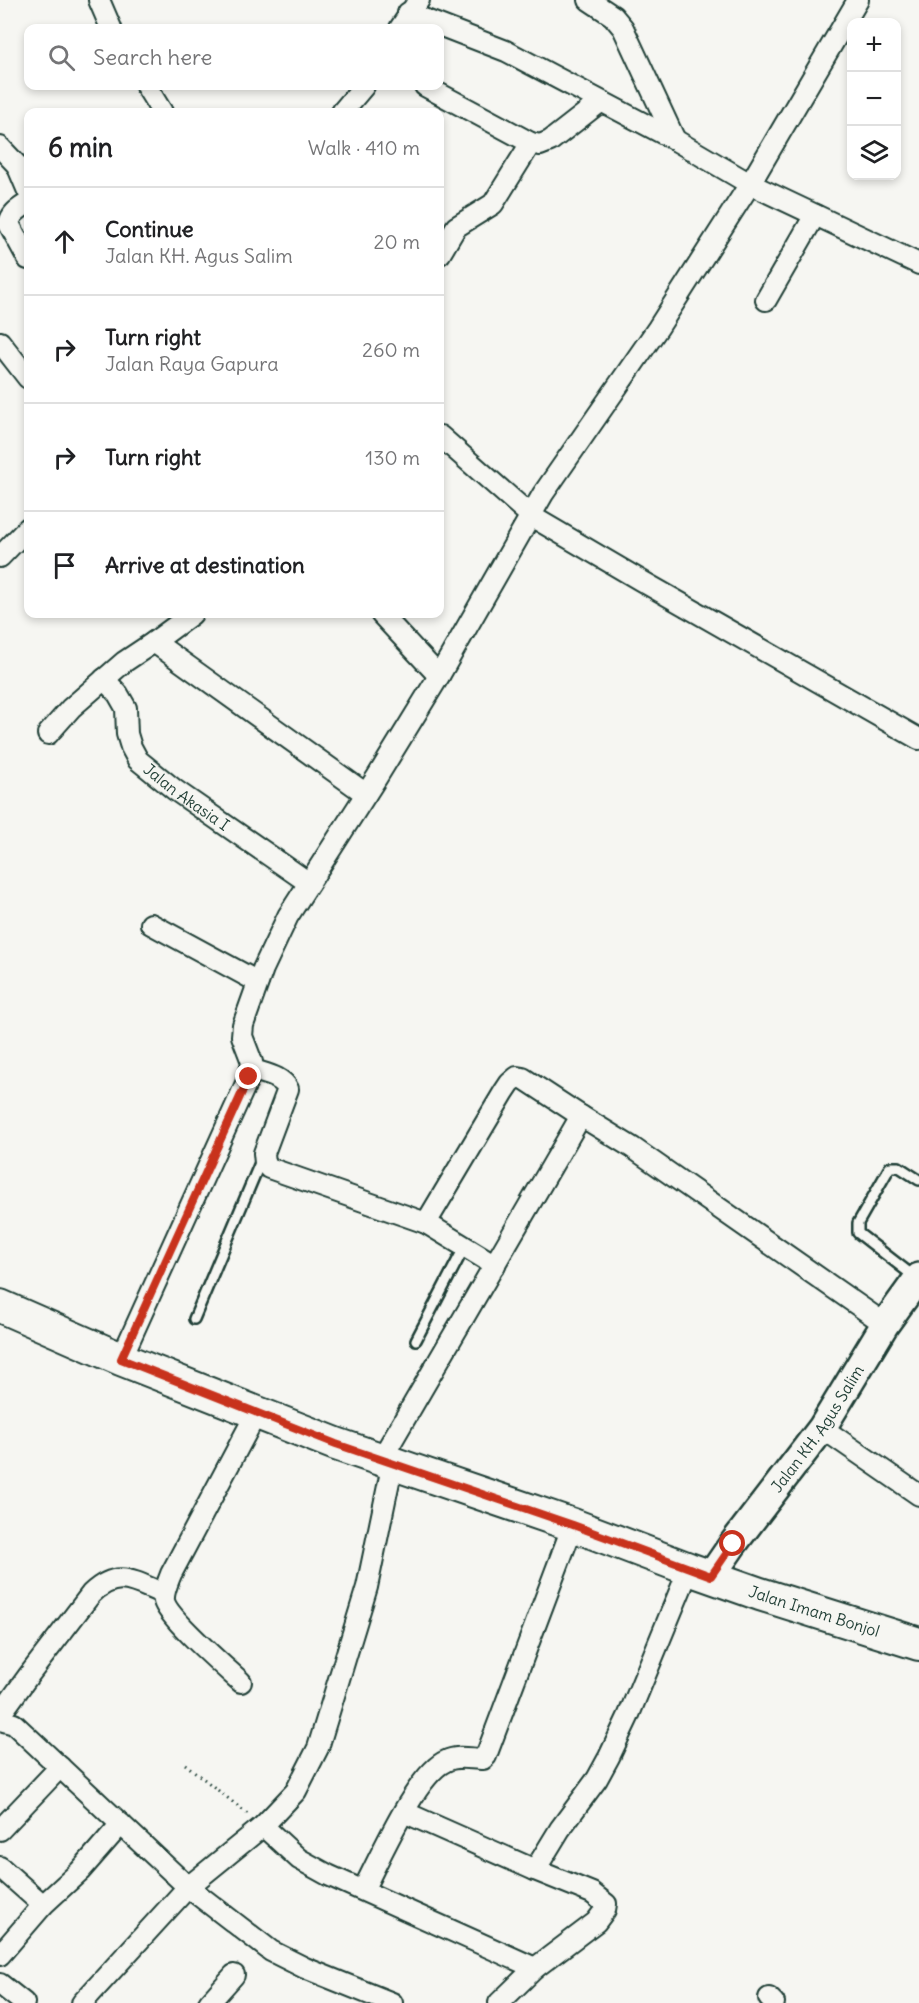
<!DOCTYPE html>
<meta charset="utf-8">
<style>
body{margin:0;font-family:Delius,sans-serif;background:#f6f6f6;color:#202124}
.controls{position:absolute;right:18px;top:18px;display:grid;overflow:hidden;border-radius:12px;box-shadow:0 3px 9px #0003}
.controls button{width:54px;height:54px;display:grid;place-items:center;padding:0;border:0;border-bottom:2px solid #e0e0e0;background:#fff;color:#202124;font:30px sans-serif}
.stop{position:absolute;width:18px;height:18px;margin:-14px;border:4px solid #c8321e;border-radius:50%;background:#fff}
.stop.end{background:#c8321e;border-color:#fff;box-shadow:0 2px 6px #0008}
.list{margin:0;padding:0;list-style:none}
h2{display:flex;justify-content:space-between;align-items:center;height:78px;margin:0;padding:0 24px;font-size:26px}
h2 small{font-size:20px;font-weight:400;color:#757577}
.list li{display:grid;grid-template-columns:39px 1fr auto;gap:18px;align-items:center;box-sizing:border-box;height:108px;padding:0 24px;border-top:2px solid #e0e0e0}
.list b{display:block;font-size:22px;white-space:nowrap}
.list p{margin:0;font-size:20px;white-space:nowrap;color:#757577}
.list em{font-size:20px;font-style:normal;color:#757577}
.icon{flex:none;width:33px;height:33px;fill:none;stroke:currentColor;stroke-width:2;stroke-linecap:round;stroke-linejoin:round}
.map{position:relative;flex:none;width:919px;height:2003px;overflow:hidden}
.search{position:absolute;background:#fff;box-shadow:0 3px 9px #0003;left:24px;top:24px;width:420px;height:66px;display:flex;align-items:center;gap:15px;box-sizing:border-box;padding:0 21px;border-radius:12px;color:#757577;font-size:22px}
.panel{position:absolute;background:#fff;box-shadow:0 3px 9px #0003;left:24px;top:108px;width:420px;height:510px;border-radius:12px}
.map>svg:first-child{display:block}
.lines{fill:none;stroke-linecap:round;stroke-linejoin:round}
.lane-casing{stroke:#1f3d34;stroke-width:14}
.street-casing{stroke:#1f3d34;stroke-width:24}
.secondary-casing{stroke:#1f3d34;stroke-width:32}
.primary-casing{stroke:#1f3d34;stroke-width:36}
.path{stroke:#1f3d34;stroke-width:3;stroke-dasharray:1.5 4.5;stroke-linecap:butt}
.lane{stroke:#f6f6f2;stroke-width:9}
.street{stroke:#f6f6f2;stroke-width:20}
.secondary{stroke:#f6f6f2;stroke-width:27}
.primary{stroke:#f6f6f2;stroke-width:32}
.route{stroke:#c8321e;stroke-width:8}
.labels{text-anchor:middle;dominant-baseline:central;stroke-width:6;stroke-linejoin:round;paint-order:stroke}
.street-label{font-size:16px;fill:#1f3d34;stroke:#f6f6f2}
</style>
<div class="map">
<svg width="919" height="2003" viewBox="0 0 919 2003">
<rect width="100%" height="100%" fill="#f6f6f2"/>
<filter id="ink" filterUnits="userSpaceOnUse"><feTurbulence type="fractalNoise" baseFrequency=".0167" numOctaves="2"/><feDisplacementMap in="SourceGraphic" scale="12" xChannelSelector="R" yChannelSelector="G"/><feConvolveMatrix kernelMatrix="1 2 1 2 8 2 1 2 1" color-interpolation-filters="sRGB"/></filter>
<g filter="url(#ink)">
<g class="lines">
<g class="lane-casing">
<g id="lane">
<polyline points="916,1278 858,1233 858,1223 890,1167 899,1167 919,1180"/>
<polyline points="194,1319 262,1158"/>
<polyline points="416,1340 465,1246"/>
</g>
</g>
<g class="street-casing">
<g id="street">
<polyline points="99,0 111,28"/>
<polyline points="589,0 613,16 623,28 675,140"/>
<polyline points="408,13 506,51 675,140 750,184 919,264"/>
<polyline points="400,28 419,0"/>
<polyline points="146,86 162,112"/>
<polyline points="425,86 531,143 540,145 550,141 600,102"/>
<polyline points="342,112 364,86"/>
<polyline points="0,147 17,165 28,191"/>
<path d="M28,203c-9,6 -17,10 -19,21l19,35"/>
<polyline points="440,254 456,227 493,204 531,143"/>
<polyline points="766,300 815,215"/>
<polyline points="0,342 28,378"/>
<polyline points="440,436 531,516 640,580 919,739"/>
<polyline points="0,557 28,528"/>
<polyline points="381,614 439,676"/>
<polyline points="154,642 366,794"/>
<path id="s1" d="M104,679l14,15 8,14 1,26 4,13 7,13 37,30 134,93"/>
<polyline points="48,734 71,708 124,662 154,642 192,614"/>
<polyline points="151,924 258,982"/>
<path d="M251,1069c13,5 31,7 37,20l-24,64 1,10 4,5 157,55 78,-131 6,-9 7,-6 6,1 58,38"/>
<polyline points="426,1223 495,1265"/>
<polyline points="121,1359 249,1077 252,1062 242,1036 243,1025 263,969 288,916 377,777 439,676 543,494 658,328 750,184 858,0"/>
<polyline points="822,1428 919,1495"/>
<polyline points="382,1458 581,1116 633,1148 885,1324"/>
<path d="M241,1682c-15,-14 -73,-64 -77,-81 -1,-9 4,-19 7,-27l86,-162"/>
<path d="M0,1715l29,-40 62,-81c27,-26 43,-12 73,0"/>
<polyline points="0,1720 14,1724 188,1887 271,1951 305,1968 392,2003"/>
<polyline points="404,1812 535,1870"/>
<polyline points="263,1826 299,1859 328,1875 535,1968"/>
<polyline points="0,1830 60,1767"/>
<polyline points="0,1867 43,1905"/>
<path d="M363,1890c16,-30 53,-116 83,-129 12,-6 24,-2 37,-2l3,-3 87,-231"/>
<polyline points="0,1955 43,1905 80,1871 121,1824"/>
<polyline points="0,1984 24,2003"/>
<polyline points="769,1998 774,2003"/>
<polyline points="82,2003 188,1887 263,1826 296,1791 318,1748 367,1587 393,1462"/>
<polyline points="209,2003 234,1975"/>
<polyline points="499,2003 535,1968 596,1922 605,1910 606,1904 592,1893 535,1870 560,1829 597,1779 609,1757 628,1717 689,1569"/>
</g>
</g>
<g class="secondary-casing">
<g id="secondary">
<path id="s2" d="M711,1576l22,-32 89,-116 63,-104 34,-47"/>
</g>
</g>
<g class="primary-casing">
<g id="primary">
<path id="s3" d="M0,1306l121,53 215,85 237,81 116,44 71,25 159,50"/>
</g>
</g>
<polyline class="path" points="185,1764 249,1815"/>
<use href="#lane" class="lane"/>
<use href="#street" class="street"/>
<use href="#secondary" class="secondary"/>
<use href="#primary" class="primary"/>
</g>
</g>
<g class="lines" filter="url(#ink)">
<polyline class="route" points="249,1077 121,1359 336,1444 573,1525 711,1576 733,1544"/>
</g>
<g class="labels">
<g class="street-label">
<text stroke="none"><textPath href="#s1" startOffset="152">Jalan Akasia I</textPath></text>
<text stroke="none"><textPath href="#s2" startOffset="182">Jalan KH. Agus Salim</textPath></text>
<text stroke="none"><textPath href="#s3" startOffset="870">Jalan Imam Bonjol</textPath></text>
</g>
</g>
</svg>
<div class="controls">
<button>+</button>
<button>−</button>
<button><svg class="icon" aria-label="layers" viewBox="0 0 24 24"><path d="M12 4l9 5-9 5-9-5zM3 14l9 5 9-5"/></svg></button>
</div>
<div class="stop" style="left:733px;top:1544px"></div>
<div class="stop end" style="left:249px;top:1077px"></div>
<div class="search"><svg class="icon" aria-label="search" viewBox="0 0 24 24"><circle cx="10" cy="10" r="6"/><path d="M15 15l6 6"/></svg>Search here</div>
<section class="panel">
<h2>6 min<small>Walk · 410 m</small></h2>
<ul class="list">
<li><svg class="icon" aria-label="ahead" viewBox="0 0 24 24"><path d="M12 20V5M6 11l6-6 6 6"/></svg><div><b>Continue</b><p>Jalan KH. Agus Salim</p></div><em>20 m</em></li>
<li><svg class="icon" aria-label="right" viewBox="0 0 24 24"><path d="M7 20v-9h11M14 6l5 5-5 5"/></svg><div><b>Turn right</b><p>Jalan Raya Gapura</p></div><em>260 m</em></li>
<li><svg class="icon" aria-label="right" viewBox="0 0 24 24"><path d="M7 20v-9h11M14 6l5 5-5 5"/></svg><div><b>Turn right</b></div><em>130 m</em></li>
<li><svg class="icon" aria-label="arrive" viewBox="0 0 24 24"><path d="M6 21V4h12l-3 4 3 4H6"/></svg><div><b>Arrive at destination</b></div></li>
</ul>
</section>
</div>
